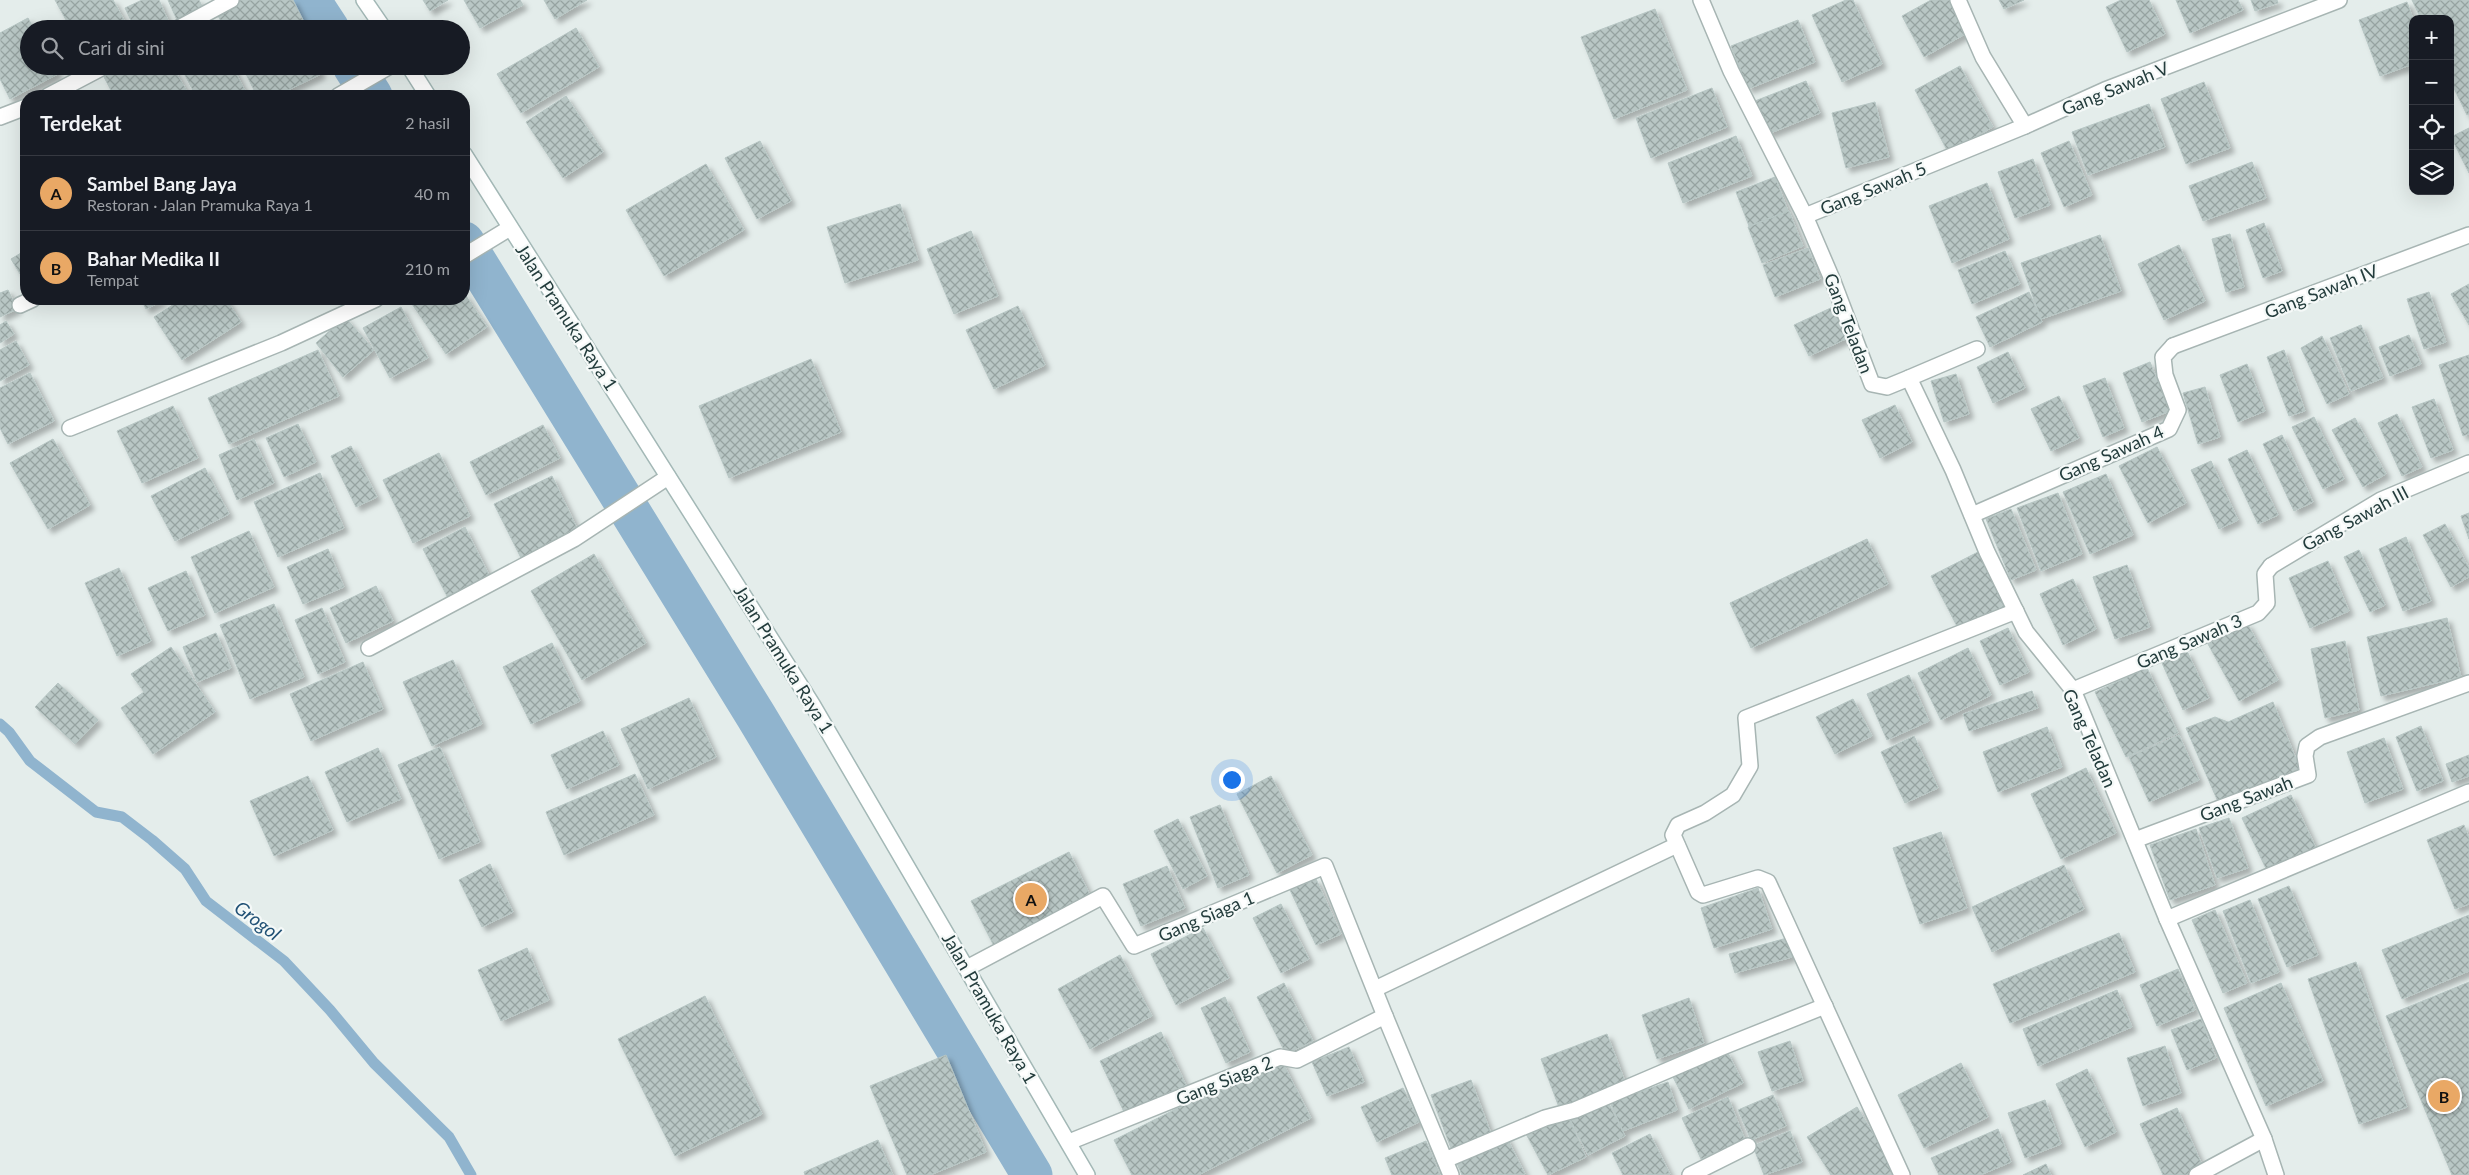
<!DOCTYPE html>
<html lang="id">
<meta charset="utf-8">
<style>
body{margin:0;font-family:Lato,sans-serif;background:#242831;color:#f1f3f6}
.controls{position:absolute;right:15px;top:15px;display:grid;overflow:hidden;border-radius:10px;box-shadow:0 5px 20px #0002}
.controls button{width:45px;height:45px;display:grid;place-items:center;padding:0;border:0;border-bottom:1px solid #363941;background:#171b24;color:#f1f3f6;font:25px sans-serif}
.you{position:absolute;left:1231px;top:779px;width:18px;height:18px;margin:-12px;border:4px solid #fff;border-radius:50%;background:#1a73e8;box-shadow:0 0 0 8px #1a73e833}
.badge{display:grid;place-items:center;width:32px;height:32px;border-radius:50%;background:#e9a865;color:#111;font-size:16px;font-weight:700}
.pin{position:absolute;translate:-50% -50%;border:2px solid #fff;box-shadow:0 1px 5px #0006}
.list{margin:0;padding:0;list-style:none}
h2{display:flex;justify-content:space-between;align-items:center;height:65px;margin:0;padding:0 20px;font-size:21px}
h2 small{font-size:16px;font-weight:400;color:#9ea1a6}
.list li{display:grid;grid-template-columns:32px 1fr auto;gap:15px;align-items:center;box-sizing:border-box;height:75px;padding:0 20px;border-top:1px solid #363941}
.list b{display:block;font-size:19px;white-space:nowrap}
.list p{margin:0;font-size:16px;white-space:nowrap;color:#9ea1a6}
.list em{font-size:16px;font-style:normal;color:#9ea1a6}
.icon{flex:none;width:28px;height:28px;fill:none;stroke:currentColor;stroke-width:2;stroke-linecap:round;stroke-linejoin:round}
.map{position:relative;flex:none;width:2469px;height:1175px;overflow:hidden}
.search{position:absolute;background:#171b24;box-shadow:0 5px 20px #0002;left:20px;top:20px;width:450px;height:55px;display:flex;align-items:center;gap:12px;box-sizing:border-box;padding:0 18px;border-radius:28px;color:#9ea1a6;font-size:19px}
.panel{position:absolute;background:#171b24;box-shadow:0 5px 20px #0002;left:20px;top:90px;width:450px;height:215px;border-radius:20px}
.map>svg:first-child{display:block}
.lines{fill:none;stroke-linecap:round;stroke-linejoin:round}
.stream{stroke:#90b4ce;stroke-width:11}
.canal{stroke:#90b4ce;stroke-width:41}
.building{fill:url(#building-cross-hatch);stroke:#b7c6c4;filter:url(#shadow)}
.lane-casing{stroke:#a7b5b3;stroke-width:18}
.street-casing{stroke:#a7b5b3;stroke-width:18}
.secondary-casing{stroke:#a3b8b6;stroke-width:18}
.lane{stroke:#fff;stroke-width:15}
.street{stroke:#fff;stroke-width:15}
.secondary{stroke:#fff;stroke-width:15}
.labels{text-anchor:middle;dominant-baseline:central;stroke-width:4.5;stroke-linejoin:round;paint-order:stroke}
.street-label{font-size:18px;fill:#243d3d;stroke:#f5f9f8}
.water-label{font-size:19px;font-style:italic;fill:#225276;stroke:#f5f9f8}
</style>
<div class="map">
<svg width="2469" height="1175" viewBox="0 0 2469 1175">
<defs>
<pattern id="building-cross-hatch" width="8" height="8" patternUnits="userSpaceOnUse" patternTransform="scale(1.25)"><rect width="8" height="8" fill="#b9c7c5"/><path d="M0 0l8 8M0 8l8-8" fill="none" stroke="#96a3a1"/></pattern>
<filter id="shadow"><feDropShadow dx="4.5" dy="4.5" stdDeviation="2.5" flood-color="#0004"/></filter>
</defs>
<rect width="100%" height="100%" fill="#e4edeb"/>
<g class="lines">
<polyline class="stream" points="0,724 9,732 30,761 96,812 122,817 152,840 185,869 206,901 284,961 330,1010 374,1063 449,1137 471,1175"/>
<g class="canal">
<polyline points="310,0 329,29"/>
<polyline points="353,66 372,96"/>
<polyline points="464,242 756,716 1032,1175"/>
</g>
</g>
<g class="building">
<polygon points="55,0 113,0 129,29 71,29"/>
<polygon points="142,0 159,0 170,25 162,29 135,29 125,8"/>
<polygon points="168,0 199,0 203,8 177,20"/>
<polygon points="235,0 293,0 304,22 291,29 225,29 215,10"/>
<polygon points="423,0 448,0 430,11"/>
<polygon points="464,0 520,0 523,5 480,28"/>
<polygon points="544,0 587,0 555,19"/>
<polygon points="1846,0 1853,0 1882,64 1842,82 1812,15"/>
<polygon points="1931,0 1950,0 1967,33 1924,57 1902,16"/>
<polygon points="1999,0 2024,0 2004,9"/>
<polygon points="2121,0 2149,0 2165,34 2127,52 2106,7"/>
<polygon points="2176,0 2238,0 2243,10 2190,33"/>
<polygon points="2251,0 2277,0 2278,3 2255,11"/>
<polygon points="2412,0 2469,0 2469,114 2467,115 2450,80 2450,19 2421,19"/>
<polygon points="2407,2 2413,19 2413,64 2380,76 2359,20"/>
<polygon points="1655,9 1687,90 1614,119 1581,37"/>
<polygon points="28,18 34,29 29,29 29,66 54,66 58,74 10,99 0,79 0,33"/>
<polygon points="1798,20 1815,62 1748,89 1731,46"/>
<polygon points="576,28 599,67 521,113 497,74"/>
<polygon points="122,66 172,66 187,91 177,96 114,96 104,77"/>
<polygon points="180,66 232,66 248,96 196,96"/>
<polygon points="242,66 318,66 321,74 276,96 257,96"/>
<polygon points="1960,66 1993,127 1948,152 1915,90"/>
<polygon points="1806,81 1820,113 1768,134 1755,101"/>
<polygon points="2204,82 2230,148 2186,164 2161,99"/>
<polygon points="1712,88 1727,127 1651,158 1636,118"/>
<polygon points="566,96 603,152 563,178 526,122"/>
<polygon points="1875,102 1889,157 1846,168 1832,113"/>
<polygon points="2149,104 2165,147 2088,175 2072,132"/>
<polygon points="2469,128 2469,173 2451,137"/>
<polygon points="1736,136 1752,176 1683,203 1668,163"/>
<polygon points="760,141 791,201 757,219 725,158"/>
<polygon points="2069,141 2092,195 2064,207 2041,153"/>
<polygon points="2033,159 2050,205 2015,218 1998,172"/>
<polygon points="2252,162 2266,198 2203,221 2189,186"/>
<polygon points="706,164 744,230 664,276 626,210"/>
<polygon points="1775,177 1788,211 1749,226 1736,192"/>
<polygon points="1987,183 2009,239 1952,263 1929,206"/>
<polygon points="900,204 918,260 845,283 827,227"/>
<polygon points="1789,211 1803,246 1762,263 1748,227"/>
<polygon points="2264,223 2282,271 2263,278 2246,230"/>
<polygon points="971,231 998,296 954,314 927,249"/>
<polygon points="2230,234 2244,287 2226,292 2212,239"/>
<polygon points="2100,235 2121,291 2041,319 2021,263"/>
<polygon points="2179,245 2205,301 2164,320 2138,264"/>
<polygon points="1808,248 1820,279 1775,297 1763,265"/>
<polygon points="26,250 26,284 11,259"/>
<polygon points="2005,251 2020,284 1972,304 1958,270"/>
<polygon points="2469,284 2469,325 2451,294"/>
<polygon points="8,290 17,309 0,317 0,293"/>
<polygon points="2029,292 2042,322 1990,347 1976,317"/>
<polygon points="2429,292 2446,342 2424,349 2407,299"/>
<polygon points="464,293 487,327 446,354 410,301 414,299 464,299"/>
<polygon points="141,299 161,299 162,301 146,309"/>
<polygon points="182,299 226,299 241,322 182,360 154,317"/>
<polygon points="1018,306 1045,365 994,389 966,330"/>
<polygon points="1835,306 1850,337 1809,356 1794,325"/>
<polygon points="401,307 428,358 390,378 363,328"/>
<polygon points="345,317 374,350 343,377 316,343"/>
<polygon points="6,321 14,334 0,343 0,325"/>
<polygon points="2361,325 2383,378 2351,391 2330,338"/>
<polygon points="2409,335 2421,364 2390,376 2379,347"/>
<polygon points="2322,336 2349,394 2327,404 2301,348"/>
<polygon points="16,341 29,365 0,381 0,350"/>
<polygon points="318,350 339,396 229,444 208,398"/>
<polygon points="2284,350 2305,411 2289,416 2267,357"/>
<polygon points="2008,352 2025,388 1993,403 1977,367"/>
<polygon points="2469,355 2469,434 2463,436 2439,365"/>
<polygon points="811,359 841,432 729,478 699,406"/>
<polygon points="2150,362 2170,411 2142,422 2123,373"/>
<polygon points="2247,364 2265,411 2238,422 2220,375"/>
<polygon points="30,373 54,421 8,444 0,428 0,388"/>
<polygon points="1956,374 1969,414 1944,422 1931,381"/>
<polygon points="2105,378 2124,428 2103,437 2083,386"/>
<polygon points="2205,387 2220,437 2198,444 2183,393"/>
<polygon points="2059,396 2079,438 2051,451 2031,409"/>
<polygon points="2434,399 2453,450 2431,458 2412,407"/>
<polygon points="1895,405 1912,442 1880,458 1862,420"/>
<polygon points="173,406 198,458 142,483 117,431"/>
<polygon points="2397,414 2422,467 2402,476 2378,423"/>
<polygon points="2314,417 2344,479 2323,489 2292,427"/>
<polygon points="2355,418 2386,474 2363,487 2332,430"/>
<polygon points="298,424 316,462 284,477 266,438"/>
<polygon points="543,425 560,458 486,495 470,462"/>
<polygon points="2282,435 2313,502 2294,511 2263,444"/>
<polygon points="53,439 90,505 48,529 10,463"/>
<polygon points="254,439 274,483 237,500 219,455"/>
<polygon points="351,446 377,497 356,507 331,456"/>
<polygon points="2157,447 2186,503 2148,523 2119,466"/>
<polygon points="2247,450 2278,515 2258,524 2228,459"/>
<polygon points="439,453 470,516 413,543 383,480"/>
<polygon points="2211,461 2238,520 2219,529 2191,470"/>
<polygon points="205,468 229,514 175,541 151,496"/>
<polygon points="320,473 344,528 278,557 254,502"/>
<polygon points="2106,474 2133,535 2090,554 2063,492"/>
<polygon points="552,476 579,532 522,560 494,504"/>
<polygon points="2058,493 2082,554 2041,571 2017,508"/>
<polygon points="2011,509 2036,570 2011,580 1986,519"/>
<polygon points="2469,513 2469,539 2461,516"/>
<polygon points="2445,524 2469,568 2469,577 2451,587 2423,535"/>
<polygon points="465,527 490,577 448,598 423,549"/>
<polygon points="249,531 274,587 215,613 191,557"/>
<polygon points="2406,537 2431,601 2403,611 2379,549"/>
<polygon points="1867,539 1888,584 1751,648 1730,603"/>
<polygon points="328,549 344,587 303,604 287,567"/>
<polygon points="2359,550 2385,605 2370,612 2344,557"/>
<polygon points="1978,552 2006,608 1960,632 1931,576"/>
<polygon points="594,554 646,643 582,680 531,591"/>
<polygon points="2328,561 2349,611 2310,628 2289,578"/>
<polygon points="2127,565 2150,627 2115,639 2093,577"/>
<polygon points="119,568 151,641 117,656 85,583"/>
<polygon points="186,571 205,615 168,631 148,588"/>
<polygon points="2073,579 2096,629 2063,645 2040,594"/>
<polygon points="376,586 393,621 346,643 330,608"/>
<polygon points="274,604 304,677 250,699 220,625"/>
<polygon points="322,608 345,662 318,674 295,620"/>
<polygon points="2447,618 2461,677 2381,696 2367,637"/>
<polygon points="2247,623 2278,680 2239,701 2208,644"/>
<polygon points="2008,628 2029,672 2000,685 1980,641"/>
<polygon points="216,633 231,668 197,682 183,647"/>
<polygon points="2345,641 2359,710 2325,718 2311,649"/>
<polygon points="552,643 580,701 531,724 503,667"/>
<polygon points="171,647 215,712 153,754 121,708 144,692 131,674"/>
<polygon points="1968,648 1991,695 1941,720 1918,673"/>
<polygon points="2187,651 2209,698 2183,710 2162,663"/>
<polygon points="453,660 482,724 432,746 403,682"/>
<polygon points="363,662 383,709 311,741 290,694"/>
<polygon points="2147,668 2178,733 2126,757 2095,692"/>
<polygon points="1909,675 1929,721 1887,740 1867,694"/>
<polygon points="58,683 98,720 75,744 35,707"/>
<polygon points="2032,691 2038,708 1969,731 1963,714"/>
<polygon points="689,698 716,757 648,789 621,729"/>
<polygon points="1853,699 1872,736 1835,754 1816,717"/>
<polygon points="2273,702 2301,771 2219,804 2186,728 2215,717 2228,722"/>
<polygon points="2421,726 2443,781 2417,791 2396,737"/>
<polygon points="2047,727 2062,767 1998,792 1983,752"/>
<polygon points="603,731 619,765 567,789 551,755"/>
<polygon points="2179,735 2199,780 2149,802 2129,757"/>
<polygon points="1914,736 1938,788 1905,803 1881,752"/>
<polygon points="2384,738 2403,789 2365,803 2347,752"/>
<polygon points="440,747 480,842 439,859 398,765"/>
<polygon points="378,748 401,799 347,822 325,772"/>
<polygon points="2469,755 2469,776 2452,782 2446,764"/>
<polygon points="2086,768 2116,833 2061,859 2031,794"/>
<polygon points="635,774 654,815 564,855 546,812"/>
<polygon points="308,776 333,830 274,856 250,801"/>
<polygon points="1271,776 1312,855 1277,873 1237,794"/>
<polygon points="2291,795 2318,852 2269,875 2242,818"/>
<polygon points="1220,805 1249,875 1218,888 1190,817"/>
<polygon points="2229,818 2248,868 2217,878 2199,828"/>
<polygon points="1178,819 1207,876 1183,889 1154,831"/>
<polygon points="2464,825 2469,838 2469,904 2455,909 2427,840"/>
<polygon points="2196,829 2215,885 2170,900 2150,845"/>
<polygon points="1941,832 1967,908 1920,924 1893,848"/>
<polygon points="1069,852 1091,897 994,946 971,901"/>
<polygon points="490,864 513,912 482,927 459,880"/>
<polygon points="2064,865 2084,909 1992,952 1972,907"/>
<polygon points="1167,866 1185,908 1141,926 1123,884"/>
<polygon points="1316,879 1341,934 1316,945 1290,890"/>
<polygon points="2289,886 2318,955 2287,967 2258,899"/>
<polygon points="1758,888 1772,929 1714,948 1701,908"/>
<polygon points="2250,900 2279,972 2251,983 2223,911"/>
<polygon points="1281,904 1309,959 1281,973 1253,918"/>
<polygon points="2215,910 2247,983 2223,993 2192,920"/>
<polygon points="2469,915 2469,971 2402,999 2382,950"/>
<polygon points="1203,928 1229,978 1176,1005 1151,954"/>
<polygon points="2119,933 2135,972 2010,1023 1993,984"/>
<polygon points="1787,938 1792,957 1735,973 1729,954"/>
<polygon points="527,948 549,1000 501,1021 478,970"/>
<polygon points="1120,955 1152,1016 1090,1049 1058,989"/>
<polygon points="2356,962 2407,1107 2359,1124 2308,979"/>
<polygon points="2178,969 2195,1010 2157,1026 2140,985"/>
<polygon points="2469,982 2469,1175 2452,1175 2386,1016"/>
<polygon points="1284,983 1313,1041 1286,1054 1257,997"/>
<polygon points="2281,983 2323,1081 2266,1106 2224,1008"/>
<polygon points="2117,990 2132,1027 2038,1066 2023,1029"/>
<polygon points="705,996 762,1114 675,1156 618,1039"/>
<polygon points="1225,997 1250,1052 1226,1063 1201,1008"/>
<polygon points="1689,998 1704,1043 1657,1059 1642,1015"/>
<polygon points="2201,1019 2216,1058 2187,1070 2171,1030"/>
<polygon points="1161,1032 1186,1085 1125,1114 1100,1061"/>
<polygon points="1607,1034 1626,1084 1560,1110 1541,1059"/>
<polygon points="1790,1041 1803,1081 1772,1091 1758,1052"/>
<polygon points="2165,1046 2181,1093 2143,1106 2127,1058"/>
<polygon points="1349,1047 1364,1082 1327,1096 1312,1062"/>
<polygon points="1727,1051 1743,1083 1689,1109 1673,1077"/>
<polygon points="946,1055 986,1152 930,1175 907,1175 870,1086"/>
<polygon points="1280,1057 1311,1118 1198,1175 1132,1175 1114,1140"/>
<polygon points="1961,1063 1988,1117 1924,1148 1898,1095"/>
<polygon points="2087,1069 2116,1132 2085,1147 2056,1084"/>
<polygon points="1471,1080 1492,1136 1452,1151 1431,1095"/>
<polygon points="1668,1082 1677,1110 1623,1131 1610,1102"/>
<polygon points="1403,1088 1419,1122 1377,1142 1361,1107"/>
<polygon points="1773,1095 1786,1126 1751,1140 1738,1110"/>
<polygon points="1728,1097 1745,1140 1701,1159 1682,1118"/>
<polygon points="1607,1100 1625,1136 1588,1155 1570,1119"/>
<polygon points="2045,1100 2061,1144 2025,1158 2008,1113"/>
<polygon points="1857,1107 1896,1171 1889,1175 1831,1175 1807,1137"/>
<polygon points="2177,1108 2203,1167 2186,1175 2163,1175 2140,1124"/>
<polygon points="1567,1114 1586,1157 1548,1175 1525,1132"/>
<polygon points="1998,1129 2011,1162 1980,1175 1939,1175 1931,1158"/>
<polygon points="1790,1131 1802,1162 1764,1175 1753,1146"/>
<polygon points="1650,1134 1670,1174 1623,1175 1612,1153"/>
<polygon points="1506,1136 1525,1174 1462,1175 1456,1161"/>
<polygon points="878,1140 893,1175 805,1175 804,1172"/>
<polygon points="1426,1141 1440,1175 1392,1175 1385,1158"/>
<polygon points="2046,1164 2051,1175 2023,1175"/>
</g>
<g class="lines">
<g class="lane-casing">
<g id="lane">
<polyline points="1701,0 1731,71 1805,216 2025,126"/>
<polyline points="1805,216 1832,279 1872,384 1887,387 1909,378 1953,470 1987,552 2026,632 2073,690 2167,919 2264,1139 2276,1175"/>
<polyline points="1972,515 2169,429 2178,410 2165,375 2163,357 2173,346"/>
<polyline points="2073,690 2258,613 2267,603 2265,574 2271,566"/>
<polyline points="2135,840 2308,775 2305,756 2307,746 2320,737 2469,683"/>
<polyline points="2167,919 2469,792"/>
<polyline points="967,968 1103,896 1134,946 1325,866 1385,1016"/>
<polyline points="1375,989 1677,845"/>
<polyline points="1069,1142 1280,1057 1297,1060 1385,1016 1451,1175"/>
<polyline points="1445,1160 1545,1118 1575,1110 1720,1048 1825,1006"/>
<polyline points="1690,1175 1748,1146"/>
<polyline points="1902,1175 1768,882 1758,878 1703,895 1698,892 1673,835 1678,825 1705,813 1733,795 1750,766 1746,718 2016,611"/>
<polyline points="2197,1175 2264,1139"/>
</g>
</g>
<g class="street-casing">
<g id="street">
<polyline points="1958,0 1983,57 2025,126 2105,90 2339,0"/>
<polyline points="177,29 231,0"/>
<polyline points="48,96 105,66"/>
<polyline points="338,96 390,66"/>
<polyline points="0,117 26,107"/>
<polyline points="464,256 510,228"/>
<polyline points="20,305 33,299"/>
<polyline points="2173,346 2469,235"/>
<polyline points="1909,378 1977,349"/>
<polyline points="70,428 281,343 376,299"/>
<polyline points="2271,566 2381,500 2469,463"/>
<polyline points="369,648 574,539 668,477"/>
</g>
</g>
<g class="secondary-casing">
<g id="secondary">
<polyline points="364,0 384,29"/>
<polyline points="409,66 428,96"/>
<polyline points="464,154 812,704 1087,1175"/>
</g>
</g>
<use href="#lane" class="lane"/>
<use href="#street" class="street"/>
<use href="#secondary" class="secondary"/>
</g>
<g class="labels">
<g class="street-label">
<text transform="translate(2115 88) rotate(-22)">Gang Sawah V</text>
<text transform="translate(1873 188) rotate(-22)">Gang Sawah 5</text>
<text transform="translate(2321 291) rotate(-21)">Gang Sawah IV</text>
<text transform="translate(567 317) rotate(57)">Jalan Pramuka Raya 1</text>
<text transform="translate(1849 323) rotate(69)">Gang Teladan</text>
<text transform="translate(2111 453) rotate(-24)">Gang Sawah 4</text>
<text transform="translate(2355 518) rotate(-28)">Gang Sawah III</text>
<text transform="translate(2189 641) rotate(-23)">Gang Sawah 3</text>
<text transform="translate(784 659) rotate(58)">Jalan Pramuka Raya 1</text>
<text transform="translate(2090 738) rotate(66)">Gang Teladan</text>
<text transform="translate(2246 798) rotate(-21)">Gang Sawah</text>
<text transform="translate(1206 916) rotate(-23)">Gang Siaga 1</text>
<text transform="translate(990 1008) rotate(60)">Jalan Pramuka Raya 1</text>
<text transform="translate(1224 1080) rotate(-22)">Gang Siaga 2</text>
</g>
<g class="water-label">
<text transform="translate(258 920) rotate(37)">Grogol</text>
</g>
</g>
</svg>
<div class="controls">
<button>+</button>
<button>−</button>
<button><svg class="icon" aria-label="locate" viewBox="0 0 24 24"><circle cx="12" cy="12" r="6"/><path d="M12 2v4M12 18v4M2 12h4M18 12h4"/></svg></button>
<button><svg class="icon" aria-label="layers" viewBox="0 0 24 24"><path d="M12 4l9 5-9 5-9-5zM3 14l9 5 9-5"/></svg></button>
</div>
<div class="you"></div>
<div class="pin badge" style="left:1031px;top:899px">A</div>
<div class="pin badge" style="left:2444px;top:1096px">B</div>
<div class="search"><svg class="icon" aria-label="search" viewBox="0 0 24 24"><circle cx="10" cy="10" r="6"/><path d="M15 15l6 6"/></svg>Cari di sini</div>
<section class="panel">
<h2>Terdekat<small>2 hasil</small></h2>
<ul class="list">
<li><span class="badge">A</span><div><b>Sambel Bang Jaya</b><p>Restoran · Jalan Pramuka Raya 1</p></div><em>40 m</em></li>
<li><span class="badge">B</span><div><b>Bahar Medika II</b><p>Tempat</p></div><em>210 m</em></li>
</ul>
</section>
</div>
